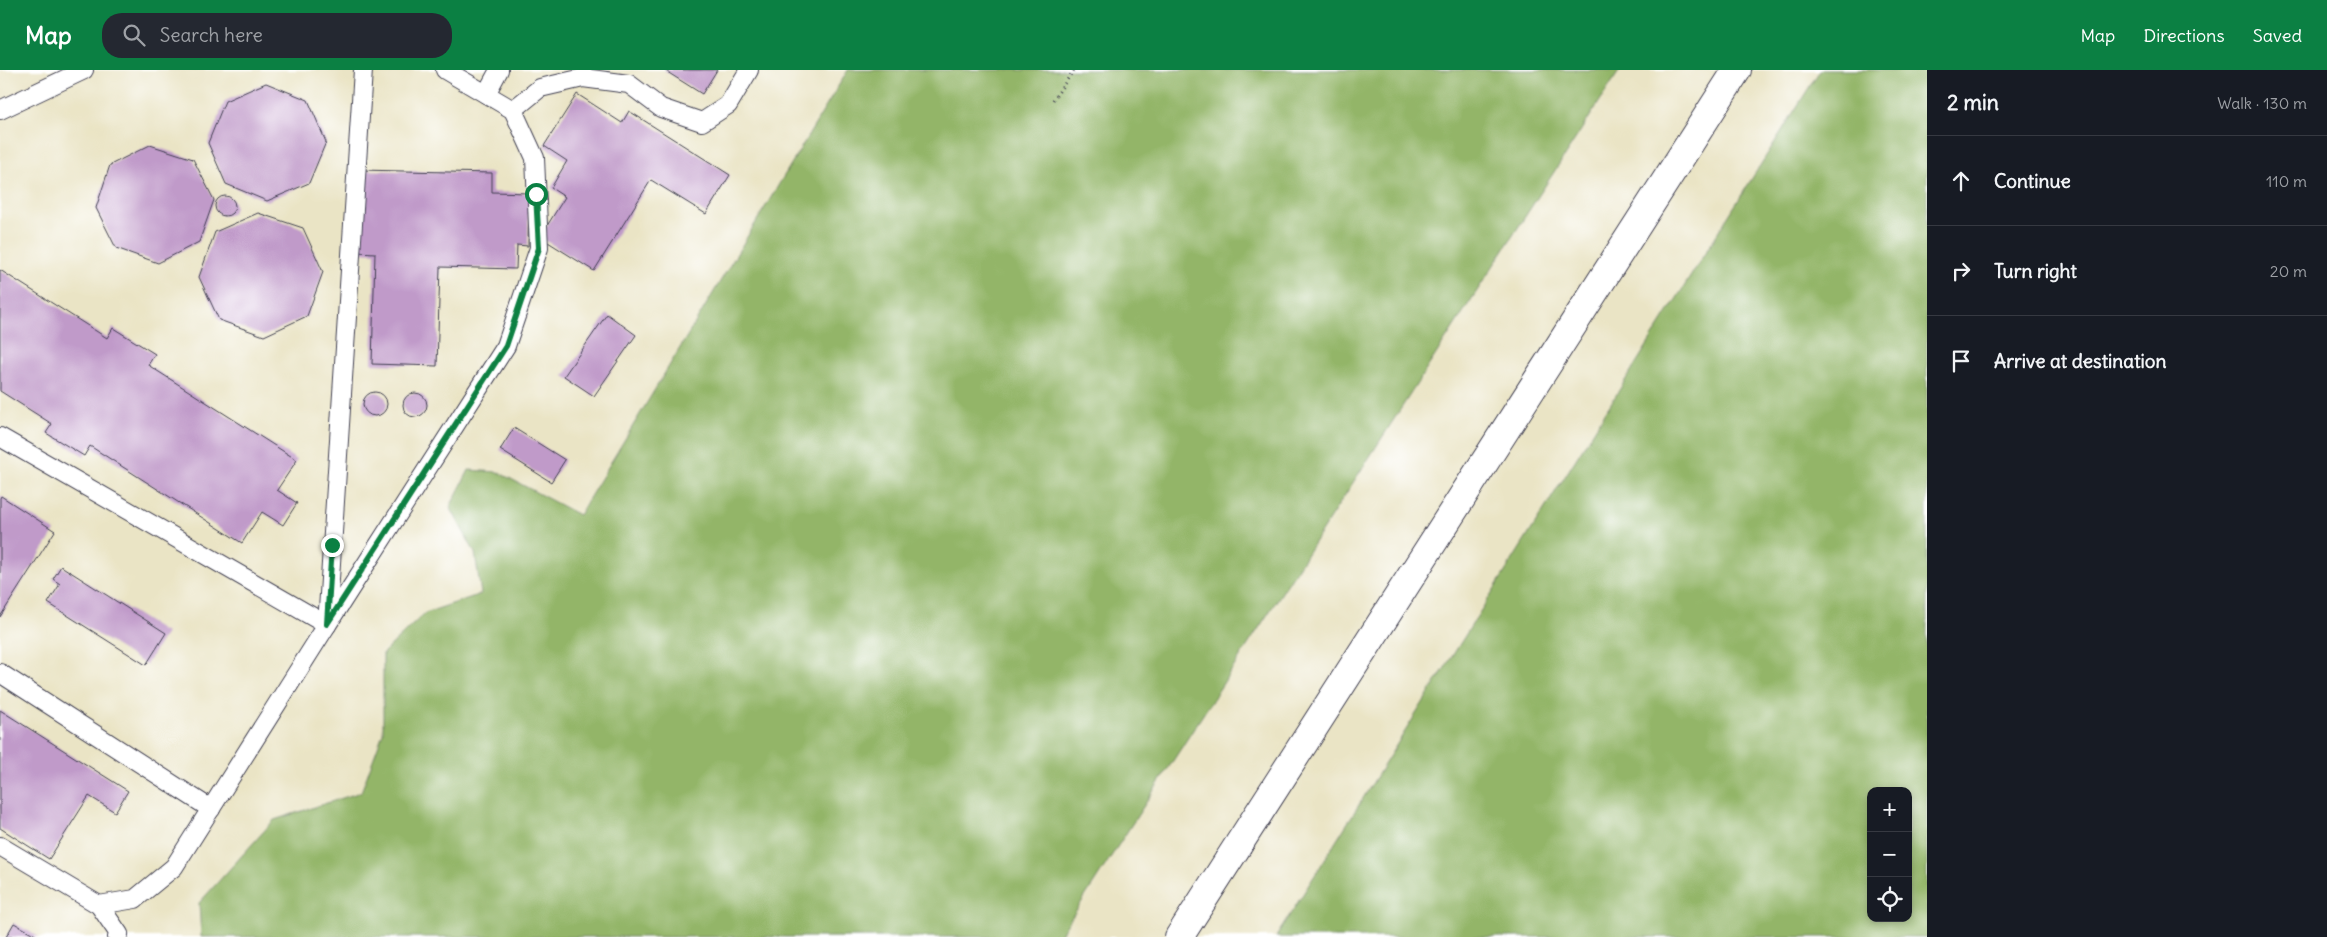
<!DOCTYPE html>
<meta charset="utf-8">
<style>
body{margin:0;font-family:Delius,sans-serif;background:#242831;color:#f1f3f6}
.controls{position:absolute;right:15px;bottom:15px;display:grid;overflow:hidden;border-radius:10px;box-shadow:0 2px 8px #0003}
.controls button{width:45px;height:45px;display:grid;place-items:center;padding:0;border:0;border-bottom:1px solid #363941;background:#171b24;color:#f1f3f6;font:25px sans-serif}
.stop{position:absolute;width:15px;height:15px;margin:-11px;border:4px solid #0b8043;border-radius:50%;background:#fff}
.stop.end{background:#0b8043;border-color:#fff;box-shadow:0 1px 5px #0008}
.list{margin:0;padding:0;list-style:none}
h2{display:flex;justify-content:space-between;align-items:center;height:65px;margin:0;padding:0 20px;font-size:21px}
h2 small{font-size:16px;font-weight:400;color:#9ea1a6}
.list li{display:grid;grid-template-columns:32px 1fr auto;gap:15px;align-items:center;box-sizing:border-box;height:90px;padding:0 20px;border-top:1px solid #363941}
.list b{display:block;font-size:19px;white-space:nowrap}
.list em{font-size:16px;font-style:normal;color:#9ea1a6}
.icon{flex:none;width:28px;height:28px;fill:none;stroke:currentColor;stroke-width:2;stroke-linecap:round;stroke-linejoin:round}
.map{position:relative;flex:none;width:1927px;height:867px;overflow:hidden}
header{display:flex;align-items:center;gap:30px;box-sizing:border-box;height:70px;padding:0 25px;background:#0b8043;color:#fff}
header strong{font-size:24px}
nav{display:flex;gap:28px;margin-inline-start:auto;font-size:18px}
.search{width:350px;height:45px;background:#242831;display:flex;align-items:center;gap:12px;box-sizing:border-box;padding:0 18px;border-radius:20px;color:#9ea1a6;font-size:19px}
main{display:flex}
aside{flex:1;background:#171b24}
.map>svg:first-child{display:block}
.forest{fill:#93b568;stroke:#5a6c52;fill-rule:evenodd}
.building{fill:#c09ac9}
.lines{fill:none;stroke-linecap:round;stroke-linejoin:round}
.service-casing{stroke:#403f50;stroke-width:20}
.secondary-casing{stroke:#403f50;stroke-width:30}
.path{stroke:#403f50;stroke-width:3;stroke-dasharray:1 4;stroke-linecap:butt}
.service{stroke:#fff;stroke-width:18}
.secondary{stroke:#fff;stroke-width:28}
.route{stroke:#0b8043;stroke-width:6}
</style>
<header>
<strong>Map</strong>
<div class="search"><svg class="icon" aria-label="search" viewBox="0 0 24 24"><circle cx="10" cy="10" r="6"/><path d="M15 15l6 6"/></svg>Search here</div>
<nav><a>Map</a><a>Directions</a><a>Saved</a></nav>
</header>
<main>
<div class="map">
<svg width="1927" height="867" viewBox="0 0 1927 867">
<rect width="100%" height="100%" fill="#fff"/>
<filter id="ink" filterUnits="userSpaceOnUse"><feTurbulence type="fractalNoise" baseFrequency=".02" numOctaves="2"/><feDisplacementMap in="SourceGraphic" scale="10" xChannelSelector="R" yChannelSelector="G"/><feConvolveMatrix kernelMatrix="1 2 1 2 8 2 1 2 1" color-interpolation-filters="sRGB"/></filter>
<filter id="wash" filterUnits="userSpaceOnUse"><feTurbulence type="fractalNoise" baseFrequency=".0096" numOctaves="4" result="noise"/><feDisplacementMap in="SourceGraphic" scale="20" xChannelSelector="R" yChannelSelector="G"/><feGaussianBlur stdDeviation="1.12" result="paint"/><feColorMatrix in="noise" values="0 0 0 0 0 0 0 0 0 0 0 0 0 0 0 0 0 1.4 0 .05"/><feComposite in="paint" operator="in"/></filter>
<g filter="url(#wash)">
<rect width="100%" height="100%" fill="#eae4c5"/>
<g class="forest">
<polygon points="848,0 1620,0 1059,867 201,867 199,833 274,750 361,722 383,663 383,583 425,543 481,524 475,483 450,437 469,400 498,402 579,445"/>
<path d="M1820,0h107v867h-651zM1871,721h37v127h-37z"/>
</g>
<g id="blocks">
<g class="building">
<polygon points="664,0 717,0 702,24"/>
<polygon points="266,13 308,30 326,72 309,113 267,131 226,114 208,73 225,31"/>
<polygon points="577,24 622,53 629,41 730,105 706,144 651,110 594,201 540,167 565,127 551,118 567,91 544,76"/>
<polygon points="150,75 193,89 214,130 199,172 158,193 116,178 96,138 110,95"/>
<polygon points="360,100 492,103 492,122 529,123 528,176 517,175 516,199 440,197 437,296 372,294 375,183 357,182"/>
<circle cx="225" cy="136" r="10"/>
<polygon points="258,143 303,158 323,202 307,246 264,266 219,250 199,207 215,162"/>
<polygon points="0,200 107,268 113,258 155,284 148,295 297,390 277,420 297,433 283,455 262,442 242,473 90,376 84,386 46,363 52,354 0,321"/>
<polygon points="607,244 636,265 594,326 564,306"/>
<circle cx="375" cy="334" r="12"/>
<circle cx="415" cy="335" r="12"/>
<polygon points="514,358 565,390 551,412 500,380"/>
<polygon points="1,426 55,461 0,547 0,428"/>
<polygon points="61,496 166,563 146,595 48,533 60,514 53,509"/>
<polygon points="0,640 128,721 115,742 89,726 49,789 0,758"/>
<polygon points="14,853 39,867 6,867"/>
</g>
</g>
</g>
<g filter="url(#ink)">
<use href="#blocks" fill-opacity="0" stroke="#403f50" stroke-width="1"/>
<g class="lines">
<g class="service-casing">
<g id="service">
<polyline points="363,0 327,555 506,276 539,178 535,88 513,40 445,0"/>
<polyline points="486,24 499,0"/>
<polyline points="0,40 84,0"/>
<polyline points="513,40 540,18 583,8 629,14 661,38 702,52 728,35 749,0"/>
<polyline points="0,367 327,555 174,797 135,829 99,835"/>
<polyline points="0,603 211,739"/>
<polyline points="0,776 99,835 119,864 117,867"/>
</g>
</g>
<g class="secondary-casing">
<polyline id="secondary" points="1179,867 1737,0"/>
</g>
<polyline class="path" points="1053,30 1074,0"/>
<use href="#service" class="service"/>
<use href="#secondary" class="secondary"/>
</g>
</g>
<g class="lines" filter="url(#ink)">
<polyline class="route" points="332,475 327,554 506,276 539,178 536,124"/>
</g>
</svg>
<div class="controls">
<button>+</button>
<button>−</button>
<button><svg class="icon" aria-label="locate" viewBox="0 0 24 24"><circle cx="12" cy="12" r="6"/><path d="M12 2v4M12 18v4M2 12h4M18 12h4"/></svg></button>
</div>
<div class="stop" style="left:536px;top:124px"></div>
<div class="stop end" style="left:332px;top:475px"></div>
</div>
<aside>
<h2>2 min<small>Walk · 130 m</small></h2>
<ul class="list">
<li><svg class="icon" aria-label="ahead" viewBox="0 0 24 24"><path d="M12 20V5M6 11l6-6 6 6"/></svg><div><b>Continue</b></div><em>110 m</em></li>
<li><svg class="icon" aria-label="right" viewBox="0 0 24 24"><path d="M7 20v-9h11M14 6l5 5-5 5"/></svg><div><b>Turn right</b></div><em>20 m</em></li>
<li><svg class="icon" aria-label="arrive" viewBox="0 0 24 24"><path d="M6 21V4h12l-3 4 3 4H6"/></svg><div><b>Arrive at destination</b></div></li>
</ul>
</aside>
</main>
